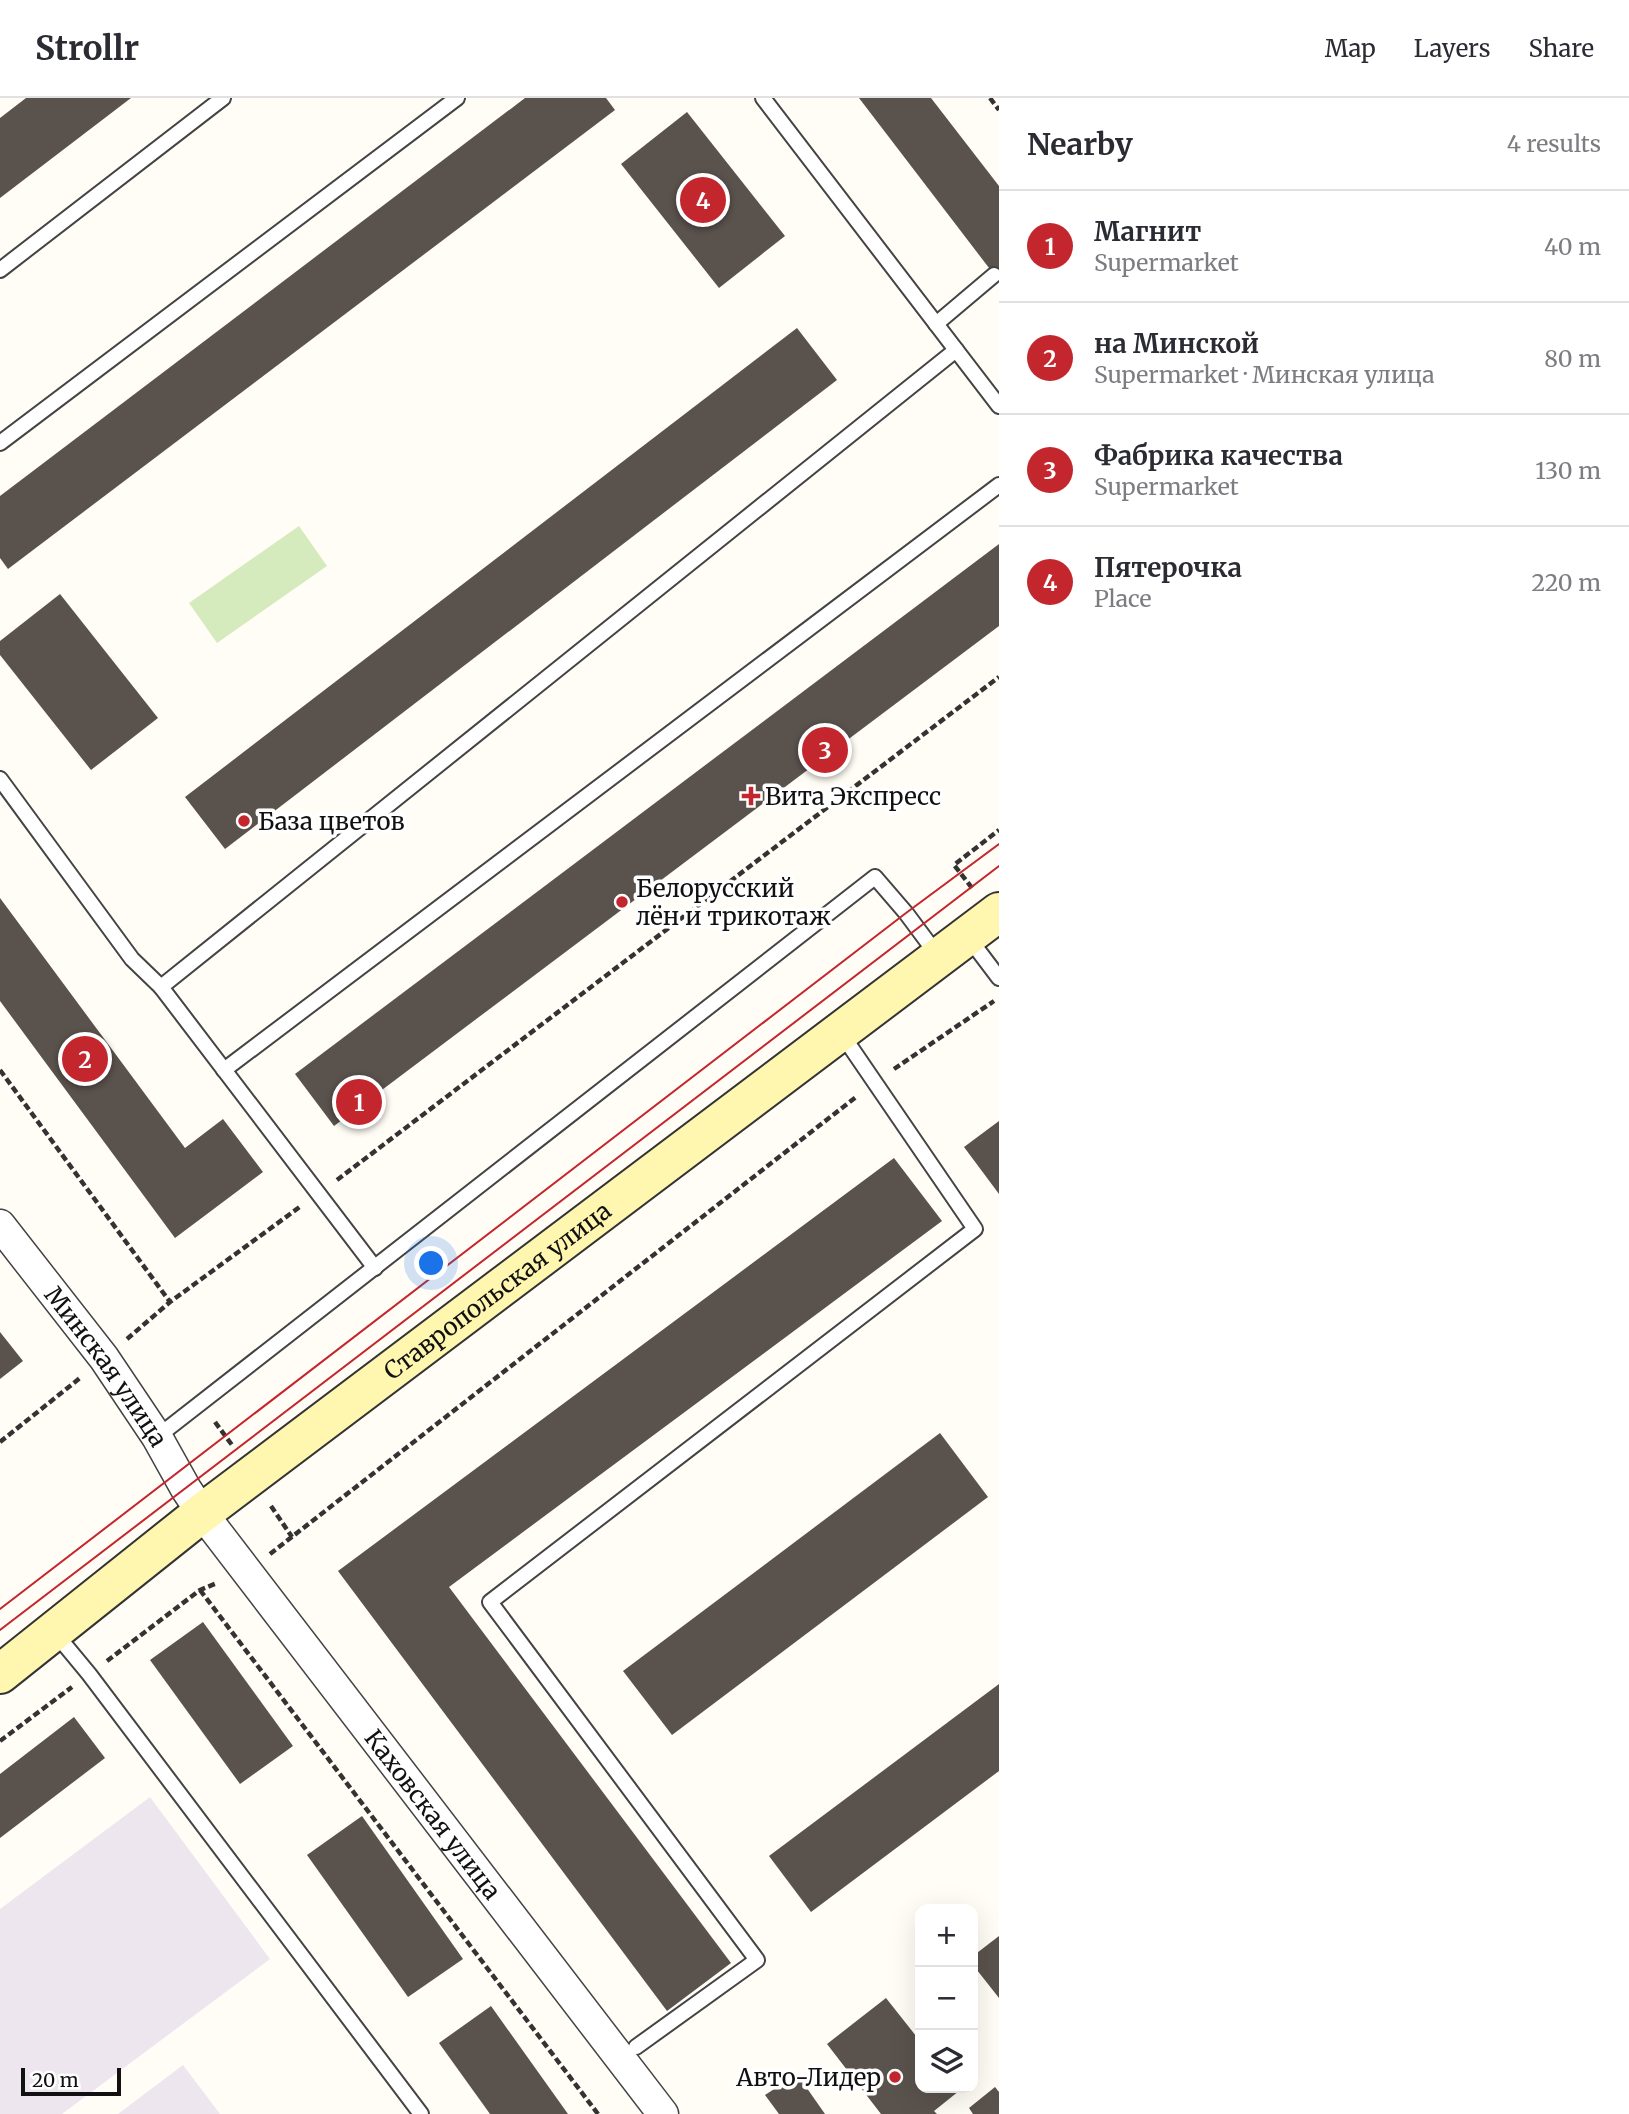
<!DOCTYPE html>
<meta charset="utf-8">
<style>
body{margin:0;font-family:Merriweather,serif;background:#f2f2f3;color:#2b2b33}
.controls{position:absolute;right:21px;bottom:21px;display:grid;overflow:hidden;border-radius:14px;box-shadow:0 7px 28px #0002}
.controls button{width:63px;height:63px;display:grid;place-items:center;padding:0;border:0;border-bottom:2px solid #e1e1e2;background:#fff;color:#2b2b33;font:35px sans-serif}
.scale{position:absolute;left:21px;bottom:18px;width:100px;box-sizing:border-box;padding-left:7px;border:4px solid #111;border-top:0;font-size:19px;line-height:24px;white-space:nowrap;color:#111;-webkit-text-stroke:5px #fff;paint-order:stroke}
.you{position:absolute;left:432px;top:1166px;width:24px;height:24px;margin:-18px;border:5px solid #fff;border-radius:50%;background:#1a73e8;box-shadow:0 0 0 10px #1a73e833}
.badge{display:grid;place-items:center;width:46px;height:46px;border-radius:50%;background:#c4262e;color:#fff;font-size:23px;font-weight:700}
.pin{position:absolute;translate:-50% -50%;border:4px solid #fff;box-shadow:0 2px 7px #0006}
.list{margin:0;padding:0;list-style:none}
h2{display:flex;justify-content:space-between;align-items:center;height:91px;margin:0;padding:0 28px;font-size:30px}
h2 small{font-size:23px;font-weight:400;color:#7c7c81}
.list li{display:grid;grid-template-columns:46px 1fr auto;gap:21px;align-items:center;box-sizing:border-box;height:112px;padding:0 28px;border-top:2px solid #e1e1e2}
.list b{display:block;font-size:26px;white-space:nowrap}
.list p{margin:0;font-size:23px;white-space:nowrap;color:#7c7c81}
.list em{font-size:23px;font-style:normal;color:#7c7c81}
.icon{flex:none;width:38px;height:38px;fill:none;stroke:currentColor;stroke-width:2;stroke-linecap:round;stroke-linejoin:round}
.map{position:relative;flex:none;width:999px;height:2016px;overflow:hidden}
header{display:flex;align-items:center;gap:42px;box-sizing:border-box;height:98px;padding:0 35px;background:#fff;border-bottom:2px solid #e1e1e2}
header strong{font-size:33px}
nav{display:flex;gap:38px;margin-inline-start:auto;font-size:24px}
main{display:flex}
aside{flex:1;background:#fff}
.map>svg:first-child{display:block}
.industrial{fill:#eee6ef}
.green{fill:#d5ebbd}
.building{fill:#5a524d}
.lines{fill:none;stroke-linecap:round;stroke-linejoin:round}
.lane-casing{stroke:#444;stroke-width:18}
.street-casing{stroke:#444;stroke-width:33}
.secondary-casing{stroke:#333;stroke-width:42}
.path{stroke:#333;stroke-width:4.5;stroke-dasharray:7 3.5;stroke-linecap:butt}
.lane{stroke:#fff;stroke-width:14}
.street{stroke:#fff;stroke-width:30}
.secondary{stroke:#fff6b0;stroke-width:38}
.tram{stroke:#c4262e;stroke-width:2}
.poi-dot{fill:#c4262e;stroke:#fff;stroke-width:2.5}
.labels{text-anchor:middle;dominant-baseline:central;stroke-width:7;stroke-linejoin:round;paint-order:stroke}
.poi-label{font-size:24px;fill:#111;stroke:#fff;text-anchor:start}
.street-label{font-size:24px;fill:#111;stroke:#fff}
</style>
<header>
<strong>Strollr</strong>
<nav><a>Map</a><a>Layers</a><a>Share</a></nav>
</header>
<main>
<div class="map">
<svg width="999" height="2016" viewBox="0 0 999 2016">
<rect width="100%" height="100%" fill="#fffdf5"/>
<g class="industrial">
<polygon points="150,1699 270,1861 62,2016 0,2016 0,1811"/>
<polygon points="183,1967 220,2016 118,2016"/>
</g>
<polygon class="green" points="299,428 327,468 217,545 189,505"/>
<g class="building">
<polygon points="26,0 131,0 0,100 0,20"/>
<polygon points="525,0 606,0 615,12 8,471 0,460 0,398"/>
<polygon points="859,0 931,0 999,88 999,183"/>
<polygon points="687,14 785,138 719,190 621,66"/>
<polygon points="797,230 837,282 225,751 185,699"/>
<polygon points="999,446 999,528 334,1028 295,976"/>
<polygon points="60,496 158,620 91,672 0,557 0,543"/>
<polygon points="0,800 185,1050 223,1021 263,1074 175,1140 0,903"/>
<polygon points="999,1023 999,1096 964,1049"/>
<polygon points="894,1060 942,1123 449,1489 731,1865 667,1913 338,1473"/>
<polygon points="0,1234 23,1263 0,1281"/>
<polygon points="940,1335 988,1399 672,1637 623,1573"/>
<polygon points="203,1524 293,1648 240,1686 150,1562"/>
<polygon points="999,1586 999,1673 811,1814 769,1758"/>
<polygon points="74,1619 105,1660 0,1740 0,1676"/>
<polygon points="362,1718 463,1861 408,1899 307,1757"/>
<polygon points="999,1838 999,1900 973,1867 973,1858"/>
<polygon points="886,1900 920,1943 920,1990 957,1990 959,1993 934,2013 937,2016 881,2016 827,1946"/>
<polygon points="491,1908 568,2016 490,2016 439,1945"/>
<polygon points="797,1976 825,2016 779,2016 765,1997"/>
<polygon points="995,1989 999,1994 999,2016 973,2016 969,2010"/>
</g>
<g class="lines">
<g class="lane-casing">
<g id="lane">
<polyline points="763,0 999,308"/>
<polyline points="0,172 223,0"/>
<polyline points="936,226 994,177"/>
<polyline points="0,345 457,0"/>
<polyline points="0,681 132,861 161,889 375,1170"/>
<polyline points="968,839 999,880"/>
<polyline points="161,889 956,252"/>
<polyline points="224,972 999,387"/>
<polyline points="157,1339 875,779 906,815 938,858"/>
<polyline points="55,1535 89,1576 421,2016"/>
<polyline points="636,1949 757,1862 490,1504 975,1131 841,935"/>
</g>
</g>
<g class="street-casing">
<g id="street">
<path id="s1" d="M0,1127l104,133 53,79 29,52 16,24 461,601"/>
</g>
</g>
<g class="secondary-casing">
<g id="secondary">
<path id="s2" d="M0,1576l202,-161 797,-601"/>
</g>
</g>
<g class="path">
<polyline points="990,0 999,12"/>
<polyline points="972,790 954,767 999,732"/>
<polyline points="894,971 994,903"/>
<polyline points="0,972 170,1204"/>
<polyline points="337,1082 999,579"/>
<polyline points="127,1241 170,1204 301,1108"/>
<polyline points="215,1324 232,1347"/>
<polyline points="0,1344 80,1280"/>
<polyline points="271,1408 292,1439"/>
<polyline points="270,1456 856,999"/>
<polyline points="200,1492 598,2016"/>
<polyline points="107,1563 200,1492 217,1485"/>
<polyline points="0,1643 72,1589"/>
</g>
<use href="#lane" class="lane"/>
<use href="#street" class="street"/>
<use href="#secondary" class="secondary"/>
<g class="tram">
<polyline points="0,1511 906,815 999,746"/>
<polyline points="0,1532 999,768"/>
</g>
</g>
<g class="poi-dot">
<path d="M747.5 687.5h7v7h7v7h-7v7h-7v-7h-7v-7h7z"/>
<circle cx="244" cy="723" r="7"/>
<circle cx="622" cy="804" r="7"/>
<circle cx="895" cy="1979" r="7"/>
</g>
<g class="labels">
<g class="poi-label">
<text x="765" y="698">Вита Экспресс</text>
<text x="258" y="723">База цветов</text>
<text x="636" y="790">Белорусский<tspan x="636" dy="28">лён и трикотаж</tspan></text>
<text x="881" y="1979" text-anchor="end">Авто-Лидер</text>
</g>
<g class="street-label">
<text stroke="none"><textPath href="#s2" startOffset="628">Ставропольская улица</textPath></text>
<text stroke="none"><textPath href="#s1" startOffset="177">Минская улица</textPath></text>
<text stroke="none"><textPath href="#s1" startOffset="732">Каховская улица</textPath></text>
</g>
</g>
</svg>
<div class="controls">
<button>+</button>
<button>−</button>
<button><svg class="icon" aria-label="layers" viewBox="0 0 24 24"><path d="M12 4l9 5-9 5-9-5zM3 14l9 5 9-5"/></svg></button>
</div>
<div class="scale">20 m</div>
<div class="you"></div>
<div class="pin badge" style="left:359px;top:1004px">1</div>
<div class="pin badge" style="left:85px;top:961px">2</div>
<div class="pin badge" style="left:825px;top:652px">3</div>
<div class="pin badge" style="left:703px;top:102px">4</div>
</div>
<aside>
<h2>Nearby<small>4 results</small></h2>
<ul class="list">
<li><span class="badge">1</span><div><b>Магнит</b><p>Supermarket</p></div><em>40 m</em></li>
<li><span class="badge">2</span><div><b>на Минской</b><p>Supermarket · Минская улица</p></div><em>80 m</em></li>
<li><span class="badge">3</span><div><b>Фабрика качества</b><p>Supermarket</p></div><em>130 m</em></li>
<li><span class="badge">4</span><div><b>Пятерочка</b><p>Place</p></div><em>220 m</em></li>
</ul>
</aside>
</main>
